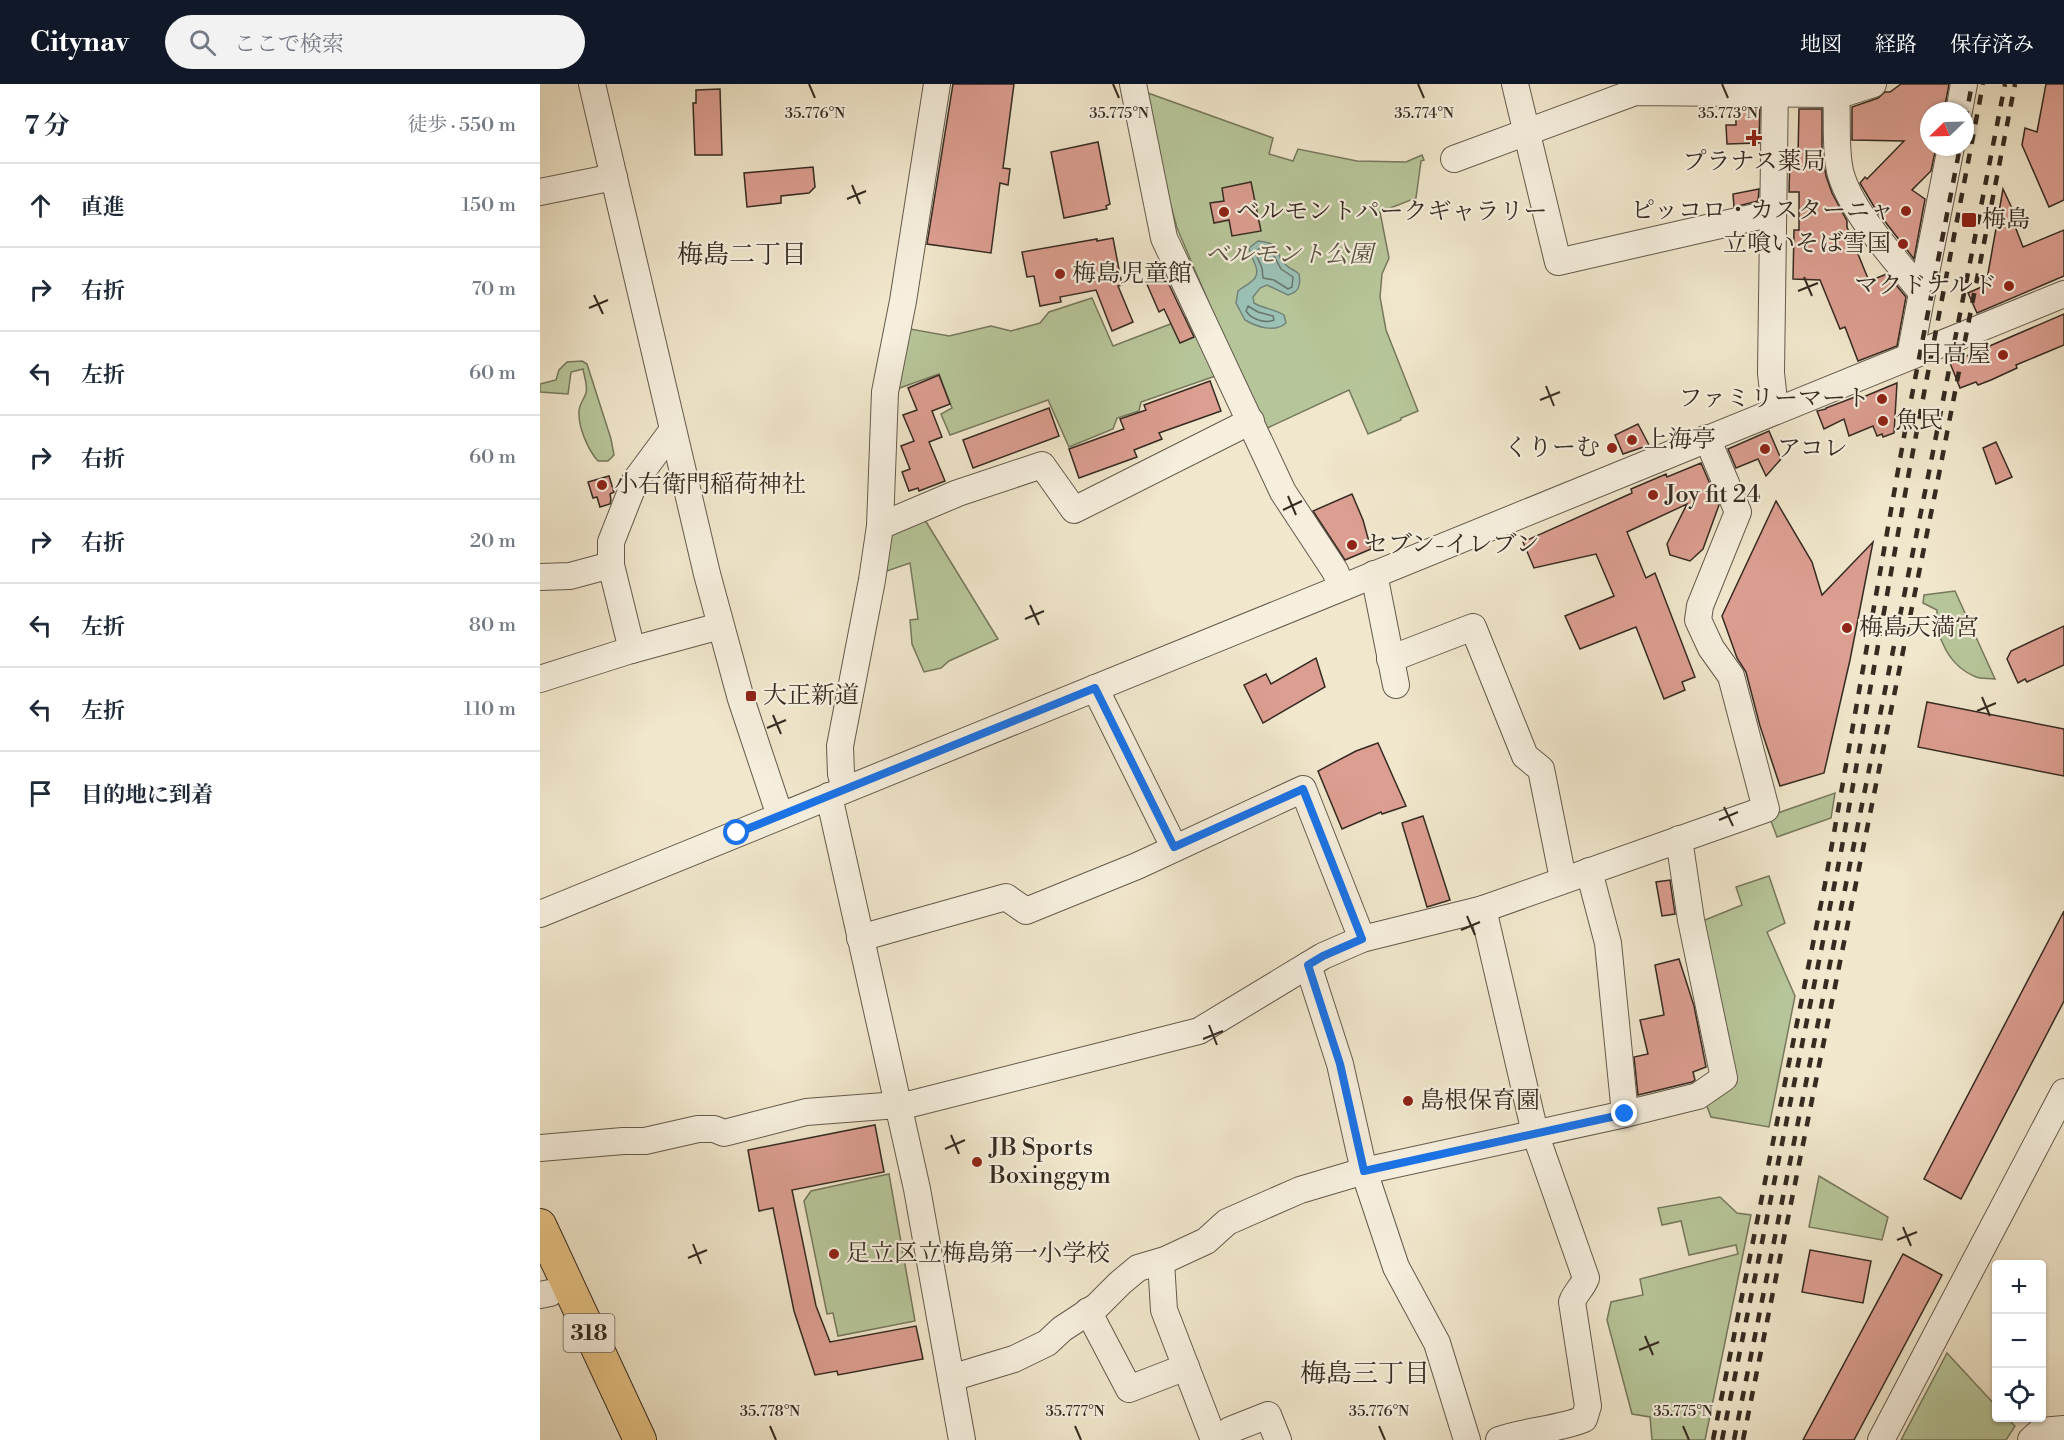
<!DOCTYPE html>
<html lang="ja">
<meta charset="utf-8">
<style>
body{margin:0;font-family:"Libre Bodoni","Noto Serif JP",serif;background:#f2f2f3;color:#1f2937}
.controls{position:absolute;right:18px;bottom:18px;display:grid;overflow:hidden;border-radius:6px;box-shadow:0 2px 4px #0004}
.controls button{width:54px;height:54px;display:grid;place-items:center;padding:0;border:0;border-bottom:2px solid #e0e1e3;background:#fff;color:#1f2937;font:30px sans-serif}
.compass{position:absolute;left:1380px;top:18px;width:54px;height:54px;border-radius:50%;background:#fff;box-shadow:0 2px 4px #0004;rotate:247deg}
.stop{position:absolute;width:18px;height:18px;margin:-14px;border:4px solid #1a73e8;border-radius:50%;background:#fff}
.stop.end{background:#1a73e8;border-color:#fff;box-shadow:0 2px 6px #0008}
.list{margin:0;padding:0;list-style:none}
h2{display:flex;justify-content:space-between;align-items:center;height:78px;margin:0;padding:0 24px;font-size:26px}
h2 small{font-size:20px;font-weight:400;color:#747a83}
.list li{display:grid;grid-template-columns:39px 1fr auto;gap:18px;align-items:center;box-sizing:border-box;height:84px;padding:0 24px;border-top:2px solid #e0e1e3}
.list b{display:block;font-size:22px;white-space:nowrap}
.list em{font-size:20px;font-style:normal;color:#747a83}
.icon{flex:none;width:33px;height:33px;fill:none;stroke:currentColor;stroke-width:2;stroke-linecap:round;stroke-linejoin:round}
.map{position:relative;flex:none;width:1524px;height:1356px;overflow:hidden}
header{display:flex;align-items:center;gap:36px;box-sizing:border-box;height:84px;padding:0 30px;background:#111827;color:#fff}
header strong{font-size:28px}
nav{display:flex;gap:33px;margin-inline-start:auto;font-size:21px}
.search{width:420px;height:54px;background:#f2f2f3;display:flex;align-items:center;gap:15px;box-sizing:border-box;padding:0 21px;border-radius:33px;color:#747a83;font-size:22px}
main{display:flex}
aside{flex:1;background:#fff}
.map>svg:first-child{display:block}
.green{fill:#b7c69a;stroke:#76785e;stroke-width:1.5}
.water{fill:#9bc0b5;stroke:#72847a;stroke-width:1.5}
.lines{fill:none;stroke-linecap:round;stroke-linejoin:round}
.shore{stroke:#68766b;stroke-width:1.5}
.building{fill:#dc9e91;stroke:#352b21;stroke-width:1.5}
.minor-casing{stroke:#645a4c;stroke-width:28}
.major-casing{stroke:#352b21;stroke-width:34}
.minor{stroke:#f6efde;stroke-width:26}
.major{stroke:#e8c486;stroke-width:32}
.rail{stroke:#352b21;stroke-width:4.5;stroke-dasharray:10 10;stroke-linecap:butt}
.route{stroke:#1a73e8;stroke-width:8}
.ticks{fill:none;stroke:#352b21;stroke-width:2}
.poi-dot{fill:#8f2418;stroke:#f6efde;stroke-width:2}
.labels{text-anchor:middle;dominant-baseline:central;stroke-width:4.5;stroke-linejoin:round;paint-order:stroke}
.shield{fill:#f6efde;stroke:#6f665a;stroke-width:1.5}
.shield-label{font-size:22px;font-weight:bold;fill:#352b21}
.poi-label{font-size:24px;fill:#352b21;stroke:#f6efde;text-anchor:start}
.park-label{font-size:24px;font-style:italic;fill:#56523f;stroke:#f6efde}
.neighbourhood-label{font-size:26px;fill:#352b21;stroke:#f6efde}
.ticks-label{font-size:15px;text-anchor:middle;fill:#352b21;stroke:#f6efde;stroke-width:4.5;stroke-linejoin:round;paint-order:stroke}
</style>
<header>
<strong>Citynav</strong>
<div class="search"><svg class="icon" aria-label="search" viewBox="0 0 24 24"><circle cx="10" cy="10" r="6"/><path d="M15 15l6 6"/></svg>ここで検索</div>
<nav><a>地図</a><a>経路</a><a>保存済み</a></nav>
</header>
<main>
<aside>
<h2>7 分<small>徒歩 · 550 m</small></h2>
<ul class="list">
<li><svg class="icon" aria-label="ahead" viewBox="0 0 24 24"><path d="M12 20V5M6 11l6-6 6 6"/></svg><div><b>直進</b></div><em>150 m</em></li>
<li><svg class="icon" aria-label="right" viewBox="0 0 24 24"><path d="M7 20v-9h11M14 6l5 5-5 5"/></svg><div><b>右折</b></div><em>70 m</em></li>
<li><svg class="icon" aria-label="left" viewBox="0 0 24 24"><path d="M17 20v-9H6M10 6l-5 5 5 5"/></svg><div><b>左折</b></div><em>60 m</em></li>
<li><svg class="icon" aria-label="right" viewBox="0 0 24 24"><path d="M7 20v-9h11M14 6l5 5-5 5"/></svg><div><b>右折</b></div><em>60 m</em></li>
<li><svg class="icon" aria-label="right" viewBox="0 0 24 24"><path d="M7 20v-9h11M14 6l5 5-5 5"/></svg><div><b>右折</b></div><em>20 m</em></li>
<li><svg class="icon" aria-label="left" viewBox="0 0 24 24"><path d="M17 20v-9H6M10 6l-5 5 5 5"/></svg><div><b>左折</b></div><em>80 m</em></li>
<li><svg class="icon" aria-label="left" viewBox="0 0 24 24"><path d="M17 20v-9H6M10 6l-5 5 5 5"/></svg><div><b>左折</b></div><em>110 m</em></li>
<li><svg class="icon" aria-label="arrive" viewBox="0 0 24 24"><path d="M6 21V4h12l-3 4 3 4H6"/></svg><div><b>目的地に到着</b></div></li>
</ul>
</aside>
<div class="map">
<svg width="1524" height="1356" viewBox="0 0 1524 1356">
<rect width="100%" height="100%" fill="#f1e7cc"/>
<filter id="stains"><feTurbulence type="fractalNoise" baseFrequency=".00333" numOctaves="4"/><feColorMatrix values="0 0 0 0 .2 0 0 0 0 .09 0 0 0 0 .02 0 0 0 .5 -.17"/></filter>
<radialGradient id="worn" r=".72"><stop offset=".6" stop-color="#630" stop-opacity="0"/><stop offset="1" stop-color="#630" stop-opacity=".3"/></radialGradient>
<g class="green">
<polygon points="608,9 733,54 729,70 753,77 758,65 817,77 866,78 882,71 884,76 881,77 876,114 840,128 849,174 842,190 840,213 846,246 878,327 861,334 861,336 828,350 809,306 723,346 637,144 629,115"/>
<polygon points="552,214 573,262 654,231 681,290 601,318 599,327 577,334 573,345 529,363 508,316 410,351 401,330 412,324 399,290 354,306 365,244 409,252 451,242 471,247 500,239 509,228"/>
<path d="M42,277l5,3 24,75 3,16 -6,6h-10c-10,-11 -20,-34 -19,-50 0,-6 5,-12 7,-18 2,-7 -2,-17 -3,-24l-12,3 -3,22 -28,-2v-8l16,-4 3,-10 8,-8z"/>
<polygon points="385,436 458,555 409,577 401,584 384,588 372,560 370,536 378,535 370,479 344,488 350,451"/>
<path d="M1415,507l40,88c-6,-1 -14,0 -19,-2 -27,-11 -41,-40 -39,-67l-14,-7 1,-8z"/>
<polygon points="1295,709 1291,734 1237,753 1231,737 1232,731"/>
<polygon points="1229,792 1245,839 1227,848 1255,912 1229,1043 1171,1033 1165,1017 1193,997 1160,838 1202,821 1196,803"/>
<polygon points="349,1090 375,1237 298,1252 293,1229 287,1230 264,1117 271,1107"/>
<polygon points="1279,1092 1348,1133 1342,1156 1269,1143"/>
<polygon points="1180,1113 1197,1129 1211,1131 1165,1356 1112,1356 1110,1333 1092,1330 1067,1236 1071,1218 1103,1211 1100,1195 1198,1170 1196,1161 1149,1171 1141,1137 1122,1141 1118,1124"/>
<polygon points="1407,1269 1456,1322 1456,1334 1467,1334 1475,1342 1466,1356 1361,1356"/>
</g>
<path class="water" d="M718,157c29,3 14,13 28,24 4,4 9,5 13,9 2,11 0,18 -11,21l-21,-10 -7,3 -7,9 1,6c10,6 21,6 30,12l2,8c-11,10 -29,4 -41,-3l-9,-17 2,-12c5,-4 13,-8 17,-13 6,-9 -5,-21 -6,-30z"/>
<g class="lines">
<g class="shore">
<polygon points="720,164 731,166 741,185 753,193 752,203 748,205 734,196 723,194 722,184 715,168"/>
<path d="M708,222l10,6 15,4 1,4c-9,4 -23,-1 -28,-9z"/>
</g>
</g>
<g class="building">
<polygon points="413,0 474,0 463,84 470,85 468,101 460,99 451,169 387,160"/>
<polygon points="1361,0 1409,0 1404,27 1389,27 1389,63 1396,63 1391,87 1372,106 1385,115 1374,175 1336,126 1320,99 1325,93 1327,95 1364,57 1312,56 1312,23 1338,14 1345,8 1350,8"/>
<polygon points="1506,0 1524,0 1524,116 1509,123 1482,61 1485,44 1497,48"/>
<polygon points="180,5 182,71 155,71 153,19 156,19 156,6"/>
<polygon points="1196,24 1220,24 1219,59 1187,60 1186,41 1196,41"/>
<polygon points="1259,25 1282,25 1282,67 1286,92 1292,109 1307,137 1307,143 1329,197 1347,190 1366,213 1357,262 1318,277 1305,243 1300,245 1280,196 1253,195 1254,146 1259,146 1259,108 1249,108 1250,72 1258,72"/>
<polygon points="558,58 570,120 566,122 567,125 524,134 511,68"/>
<polygon points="273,83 275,103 269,109 241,112 241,119 207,123 204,89"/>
<polygon points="711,98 721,147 692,152 689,136 674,139 670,119 684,117 682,104"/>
<polygon points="1219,105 1218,117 1194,123 1193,110"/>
<polygon points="1463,105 1477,135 1473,137 1483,163 1524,146 1524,192 1437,229 1428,209 1446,201"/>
<polygon points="573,154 582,201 578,202 593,238 572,247 556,206 520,213 521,218 500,222 494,192 487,193 482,168 557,155 557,157"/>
<polygon points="624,190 654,253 640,259 624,225 619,228 606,198"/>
<polygon points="1524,230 1524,261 1476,281 1477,284 1451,296 1438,301 1436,298 1420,304 1410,279"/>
<polygon points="399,291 410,320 392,327 402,353 389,358 405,397 379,407 378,404 369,407 362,388 370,385 361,362 374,357 363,331 377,326 368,304"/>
<polygon points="670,297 681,327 619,349 622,355 594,366 597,373 539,394 529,365 584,345 580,335 606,326 604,321"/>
<polygon points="1357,299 1354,349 1343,353 1342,350 1337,352 1333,342 1309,352 1304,335 1284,345 1277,327 1286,325 1286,324 1315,313 1316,316"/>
<polygon points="509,324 519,352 433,384 423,356"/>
<polygon points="1098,340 1109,361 1083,370 1075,351"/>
<polygon points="1229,347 1241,375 1226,392 1218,375 1196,384 1188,365"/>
<polygon points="1456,358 1472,393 1456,400 1443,364"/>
<polygon points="1161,379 1179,421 1163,465 1150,477 1130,471 1127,460 1147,420 1087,448 1106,494 1115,489 1155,593 1142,598 1145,606 1124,615 1096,543 1040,565 1025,532 1074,512 1056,470 994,484 983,458 1092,409 1091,405 1126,390 1127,393"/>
<polygon points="69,392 74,408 70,410 71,416 70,420 60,423 57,413 53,414 48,398"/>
<polygon points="812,410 823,436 831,465 805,476 773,427"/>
<polygon points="1236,417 1272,478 1282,511 1333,458 1310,576 1284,689 1240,702 1220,642 1206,588 1197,574 1182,532"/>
<polygon points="1524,542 1524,581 1487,598 1485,595 1478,599 1467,575 1471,567"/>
<polygon points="776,574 785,603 723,639 704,601 726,590 731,600"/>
<polygon points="1387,618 1524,645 1524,692 1378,663"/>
<polygon points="838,659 866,722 842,730 841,728 802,745 778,687 816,667"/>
<polygon points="883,732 910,816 887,823 862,739"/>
<polygon points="1130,796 1135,830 1122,832 1116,798"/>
<polygon points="1524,827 1524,917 1421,1115 1384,1095"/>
<polygon points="1139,875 1154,922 1166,983 1153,988 1155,996 1152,998 1098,1011 1094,973 1108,970 1100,936 1124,931 1115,881"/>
<polygon points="335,1041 344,1088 252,1106 276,1222 290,1258 376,1242 383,1275 298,1291 297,1287 275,1291 254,1227 233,1124 219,1127 208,1066"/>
<polygon points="1270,1166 1331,1177 1323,1219 1262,1208"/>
<polygon points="1363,1170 1402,1191 1314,1356 1263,1356"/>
</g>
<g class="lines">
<g class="minor-casing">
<g id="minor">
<polyline points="52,0 167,490 201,615 240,732"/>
<polyline points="593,0 624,154 743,408 795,487 802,503"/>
<polyline points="975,0 1018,178 1233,129"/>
<polyline points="1235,0 1231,289 1235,326"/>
<path d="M1295,0c4,29 -1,59 5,87 10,41 56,88 82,122l-12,63"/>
<polyline points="1419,27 1424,0"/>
<polyline points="914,75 1095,8 1296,10 1305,9 1333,0"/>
<polyline points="0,108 74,93"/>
<polyline points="1382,209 1411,63"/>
<polyline points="340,442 418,409 502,381 534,426 711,337"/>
<polyline points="834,490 856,601"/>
<polyline points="0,493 30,492 71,481"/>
<polyline points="92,566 71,481 71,458 95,397 132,347"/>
<polyline points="850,575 933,543 985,672 1001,685 1023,795"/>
<polyline points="0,595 88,567 180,542"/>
<polyline points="555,604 634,763"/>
<polyline points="305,705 301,690 300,662 332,496 340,442 345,308 363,217 397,0"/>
<polyline points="289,712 377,1105 422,1356"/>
<polyline points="1049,787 1068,859 1085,1030"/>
<path d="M943,825l52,224 51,145c-3,9 -11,15 -14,24l16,104 -4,13c-27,11 -57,11 -85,21"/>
<polyline points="0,830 1524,210"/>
<polyline points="320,854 466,813 486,827 597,782 763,705 822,855"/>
<polyline points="768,881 800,980 824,1087 856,1183 897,1259 927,1356"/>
<polyline points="0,1064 83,1057 105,1057 158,1045 174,1045 184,1049 266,1028 371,1020 659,947 783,872 822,855 943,825 1226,725 1191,592 1171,564 1158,536 1160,522 1198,428 1167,354"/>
<polyline points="621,1178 624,1226 674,1356"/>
<polyline points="0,1211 10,1209"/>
<polyline points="548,1227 589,1305 646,1283"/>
<polyline points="411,1294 474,1275 507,1259 522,1245 557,1222 580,1199 598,1184 625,1176 666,1157 687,1138 760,1106 824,1087 1085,1030 1158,1012 1184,994 1151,836 1139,755"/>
<polyline points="679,1356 690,1346 728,1331 738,1356"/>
<polyline points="1341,1356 1524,1008"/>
<polyline points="1491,1356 1501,1347 1524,1345"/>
</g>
</g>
<g class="major-casing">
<polyline id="major" points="0,1141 100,1356"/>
</g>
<use href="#minor" class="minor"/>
<use href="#major" class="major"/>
<g class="rail">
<polyline points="1425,37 1432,0"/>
<polyline points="1173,1356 1285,800 1365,347 1420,63"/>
<polyline points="1182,1356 1301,768 1369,388 1443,0"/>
<polyline points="1194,1356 1389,388 1465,0"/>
<polyline points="1203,1356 1399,390 1475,0"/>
</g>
</g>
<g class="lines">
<polyline class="route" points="197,749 555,604 634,763 763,705 822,855 783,872 768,881 800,980 824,1087 1085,1030"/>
</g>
<path class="ticks" d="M269,0l6,14M573,0l6,14M878,0l6,14M1182,0l6,14M312,101l8,19M307,115l19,-8M1264,193l8,19M1258,207l20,-8M54,211l9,19M49,224l19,-8M1006,302l8,20M1000,316l20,-8M748,412l8,19M743,426l19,-9M490,521l9,20M485,535l19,-8M1442,613l8,19M1437,627l19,-8M233,631l8,19M227,644l19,-8M1184,723l9,19M1179,736l19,-8M927,832l8,19M921,846l19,-8M669,941l8,20M663,955l20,-8M411,1051l8,19M405,1065l20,-9M1363,1143l8,19M1357,1156l20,-8M153,1160l8,20M148,1174l19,-8M1105,1252l8,19M1099,1266l20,-8M230,1342l6,14M535,1342l6,14M839,1342l6,14M1143,1342l6,14"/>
<g class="poi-dot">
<path d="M1211 45h6v6h6v6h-6v6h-6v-6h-6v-6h6z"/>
<circle cx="1366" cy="127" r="6"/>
<circle cx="684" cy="128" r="6"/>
<rect x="1421" y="128" width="16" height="16" rx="3"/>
<circle cx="1363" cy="160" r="6"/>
<circle cx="520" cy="190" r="6"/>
<circle cx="1469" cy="202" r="6"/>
<circle cx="1463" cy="271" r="6"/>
<circle cx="1342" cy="315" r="6"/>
<circle cx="1343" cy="337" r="6"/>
<circle cx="1092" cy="356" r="6"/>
<circle cx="1072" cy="364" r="6"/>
<circle cx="1225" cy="365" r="6"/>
<circle cx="62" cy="401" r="6"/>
<circle cx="1113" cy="411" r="6"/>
<circle cx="812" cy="461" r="6"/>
<circle cx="1307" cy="544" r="6"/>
<rect x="205" y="606" width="12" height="12" rx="3"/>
<circle cx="868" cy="1017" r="6"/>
<circle cx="437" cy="1078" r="6"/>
<circle cx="294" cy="1170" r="6"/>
</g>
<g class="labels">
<rect class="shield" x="23.5" y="1230" width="51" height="38" rx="4.5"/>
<g class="shield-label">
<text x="49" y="1249">318</text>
</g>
<g class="poi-label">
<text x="1214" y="78" text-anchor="middle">プラナス薬局</text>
<text x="1354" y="127" text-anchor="end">ピッコロ・カスターニャ</text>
<text x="696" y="128">ベルモントパークギャラリー</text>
<text x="1442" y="136">梅島</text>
<text x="1351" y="160" text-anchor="end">立喰いそば雪国</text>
<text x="532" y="190">梅島児童館</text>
<text x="1457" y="202" text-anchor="end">マクドナルド</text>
<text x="1451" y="271" text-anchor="end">日高屋</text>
<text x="1330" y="315" text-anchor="end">ファミリーマート</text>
<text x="1355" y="337">魚民</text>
<text x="1104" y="356">上海亭</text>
<text x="1060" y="364" text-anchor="end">くりーむ</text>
<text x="1237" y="365">アコレ</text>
<text x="74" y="401">小右衛門稲荷神社</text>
<text x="1125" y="411">Joy fit 24</text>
<text x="824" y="461">セブン-イレブン</text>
<text x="1319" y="544">梅島天満宮</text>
<text x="223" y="612">大正新道</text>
<text x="880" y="1017">島根保育園</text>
<text x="449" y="1064">JB Sports<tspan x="449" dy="28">Boxinggym</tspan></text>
<text x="306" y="1170">足立区立梅島第一小学校</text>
</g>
<g class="park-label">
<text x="749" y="171">ベルモント公園</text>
</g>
<g class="neighbourhood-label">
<text x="202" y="171">梅島二丁目</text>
<text x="825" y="1290">梅島三丁目</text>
</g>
</g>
<g class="ticks-label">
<text x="275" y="34">35.776°N</text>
<text x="579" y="34">35.775°N</text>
<text x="884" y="34">35.774°N</text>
<text x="1188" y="34">35.773°N</text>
<text x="230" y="1332">35.778°N</text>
<text x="535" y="1332">35.777°N</text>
<text x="839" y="1332">35.776°N</text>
<text x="1143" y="1332">35.775°N</text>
</g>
<rect width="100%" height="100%" filter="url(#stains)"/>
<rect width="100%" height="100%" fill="url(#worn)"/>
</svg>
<div class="controls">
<button>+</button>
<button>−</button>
<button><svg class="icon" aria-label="locate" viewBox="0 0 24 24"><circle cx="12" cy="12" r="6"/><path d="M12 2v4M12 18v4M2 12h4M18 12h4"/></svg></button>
</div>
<svg class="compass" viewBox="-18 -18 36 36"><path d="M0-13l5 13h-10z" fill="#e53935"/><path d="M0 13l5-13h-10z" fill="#747a83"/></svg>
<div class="stop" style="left:197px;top:749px"></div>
<div class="stop end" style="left:1085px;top:1030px"></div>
</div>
</main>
